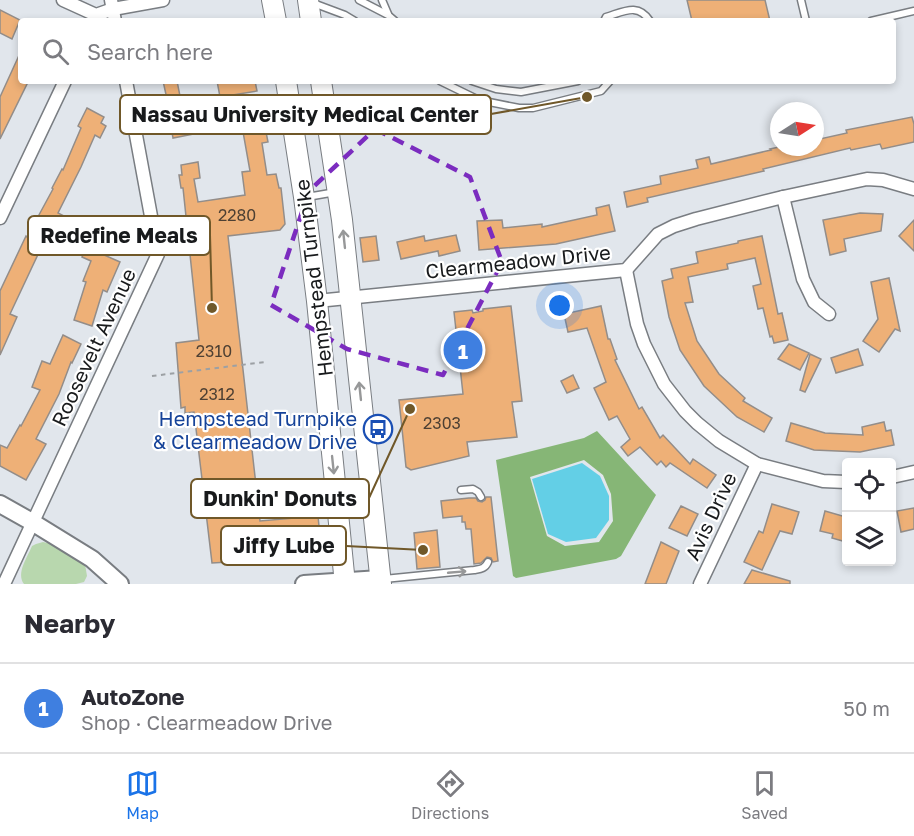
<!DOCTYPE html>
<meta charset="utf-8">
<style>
body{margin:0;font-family:"Golos Text",sans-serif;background:#f2f2f3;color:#2b2b33}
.controls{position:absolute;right:18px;bottom:18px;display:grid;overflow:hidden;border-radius:6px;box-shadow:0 3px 9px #0003}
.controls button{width:54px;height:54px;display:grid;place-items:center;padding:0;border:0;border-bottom:2px solid #e1e1e2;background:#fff;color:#2b2b33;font:30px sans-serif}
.compass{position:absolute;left:770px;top:102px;width:54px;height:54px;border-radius:50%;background:#fff;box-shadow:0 3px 9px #0003;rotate:78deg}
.you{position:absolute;left:560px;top:306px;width:21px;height:21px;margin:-15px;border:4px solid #fff;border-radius:50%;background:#1a73e8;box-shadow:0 0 0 9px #1a73e833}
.badge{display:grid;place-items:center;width:39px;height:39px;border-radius:50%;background:#1a73e8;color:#fff;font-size:20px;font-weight:700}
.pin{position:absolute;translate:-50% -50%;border:3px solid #fff;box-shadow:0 2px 6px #0006}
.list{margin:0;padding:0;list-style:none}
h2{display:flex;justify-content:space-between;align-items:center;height:78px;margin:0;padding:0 24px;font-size:26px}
h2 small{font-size:20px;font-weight:400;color:#7c7c81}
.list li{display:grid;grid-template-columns:39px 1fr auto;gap:18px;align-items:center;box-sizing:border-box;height:90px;padding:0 24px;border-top:2px solid #e1e1e2}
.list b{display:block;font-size:22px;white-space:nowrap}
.list p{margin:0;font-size:20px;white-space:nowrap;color:#7c7c81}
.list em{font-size:20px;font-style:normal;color:#7c7c81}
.icon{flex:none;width:33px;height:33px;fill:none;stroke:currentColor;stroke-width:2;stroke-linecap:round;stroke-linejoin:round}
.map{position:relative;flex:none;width:914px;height:584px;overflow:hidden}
.search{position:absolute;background:#fff;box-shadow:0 3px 9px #0003;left:18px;right:18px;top:18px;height:66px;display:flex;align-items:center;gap:15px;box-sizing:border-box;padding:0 21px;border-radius:6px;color:#7c7c81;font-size:22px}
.sheet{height:168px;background:#fff}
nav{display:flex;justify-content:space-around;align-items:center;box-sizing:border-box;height:84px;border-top:2px solid #e1e1e2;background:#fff;font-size:16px;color:#7c7c81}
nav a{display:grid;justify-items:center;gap:3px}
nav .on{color:#1a73e8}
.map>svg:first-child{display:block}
.green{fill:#b8d7ae}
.forest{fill:#86b676;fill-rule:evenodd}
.water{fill:#63cfe6}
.building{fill:#eeb077;stroke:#938d89;stroke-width:1.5}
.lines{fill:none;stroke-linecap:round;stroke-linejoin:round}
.lane-casing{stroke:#797d82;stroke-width:9}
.street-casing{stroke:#797d82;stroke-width:15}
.secondary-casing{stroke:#797d82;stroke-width:20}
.primary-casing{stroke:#797d82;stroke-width:22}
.path{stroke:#9ca0a4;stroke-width:2;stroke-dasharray:4.5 4.5;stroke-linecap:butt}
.lane{stroke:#fff;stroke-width:6}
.street{stroke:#fff;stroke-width:12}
.secondary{stroke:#fff;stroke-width:16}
.primary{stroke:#fff;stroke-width:20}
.oneway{stroke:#979899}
.marked{fill:none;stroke:#7b2cbf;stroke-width:4.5;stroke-dasharray:12 8;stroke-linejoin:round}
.labels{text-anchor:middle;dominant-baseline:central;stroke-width:4.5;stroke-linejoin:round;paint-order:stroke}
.number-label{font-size:16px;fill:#4e4033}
.street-label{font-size:20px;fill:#181a1c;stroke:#fff}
.transit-label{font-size:20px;fill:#164399;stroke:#fff;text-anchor:end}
.leader{fill:none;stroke:#705829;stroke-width:2}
.callout-dot{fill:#705829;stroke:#fff;stroke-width:2}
.callout{fill:#fff;stroke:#705829;stroke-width:2}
.callout-label{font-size:21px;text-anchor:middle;font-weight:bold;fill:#181a1c}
</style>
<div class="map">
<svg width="914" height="584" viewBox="0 0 914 584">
<rect width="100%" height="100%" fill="#e1e6ec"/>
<path class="green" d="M43,542c14,2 30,14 42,22l2,12 -3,6 -8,2h-52c-8,-11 3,-26 8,-38l4,-2z"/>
<path class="forest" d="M597,431l59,64 -35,61 -5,3 -100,19 -3,-2 -17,-116 88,-22zM584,460l19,15 8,19 2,27 -14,21 -34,4 -18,-10 -17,-59z"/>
<polygon class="water" points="582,463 600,476 609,496 609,520 596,538 566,542 548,534 532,479"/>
<g class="building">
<polygon points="687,0 765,0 770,21 692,21"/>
<polygon points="0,10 20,20 12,39 0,33"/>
<polygon points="21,51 21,81 28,82 0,139 0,97"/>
<polygon points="163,81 177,81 180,96 167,99"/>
<polygon points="217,81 255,81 257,91 220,97"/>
<polygon points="87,108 104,117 101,123 106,126 100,138 95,135 81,167 58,213 64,216 54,234 49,231 10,314 17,317 0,355 0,291 26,236 27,237 53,189 52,188 62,169 63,170 81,128 78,126"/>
<polygon points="189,109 194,134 173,138 170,121 177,120 175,111"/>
<polygon points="254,113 257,129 265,127 268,142 262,143 267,175 276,174 279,188 281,188 285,224 280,230 228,236 260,521 318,516 322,557 212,563 194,412 185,413 185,407 181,408 176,343 199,340 183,188 181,188 179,175 182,175 181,165 198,162 200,178 194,179 198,202 245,195 242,172 250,171 240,115"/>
<polygon points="912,117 914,124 914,142 882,149 880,144 851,150 850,148 763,169 764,171 647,198 648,202 627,207 624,192 661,184 660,176 698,168 696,160 709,157 711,164 771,150 770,149 779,147 815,147 815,140 847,133 846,130"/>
<polygon points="609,205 615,231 556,244 479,250 477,221 502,220 503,228 542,224 542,227 597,215 596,208"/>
<polygon points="860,213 883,214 881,231 844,239 846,251 830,255 823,220"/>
<polygon points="914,220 914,251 899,236"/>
<polygon points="456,235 460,251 439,256 438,251 401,259 397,242 424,236 425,241"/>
<polygon points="376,236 379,260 363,262 360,238"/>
<polygon points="762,236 778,314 782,313 788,340 774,343 772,336 770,337 763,308 758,309 753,286 761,284 755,258 727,264 728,269 688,277 693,302 685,303 697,341 719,374 745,398 743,401 772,418 764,432 737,417 704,386 680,350 669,317 662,281 673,278 671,269 698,263 696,252 738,243 738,241"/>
<polygon points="86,247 120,262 107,292 103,290 92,326 74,320 86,282 83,281 91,261 82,257"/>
<polygon points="889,278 900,331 895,329 879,352 863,341 878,319 871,282"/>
<polygon points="511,306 522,401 512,402 517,437 467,442 469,456 411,470 406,467 399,400 463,394 454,312 472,310 473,313 483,311 483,309"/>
<polygon points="601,306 608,339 610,339 617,359 615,360 639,409 642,407 660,438 663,435 690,464 693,459 716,475 707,488 670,463 666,467 661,461 657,465 640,447 628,456 621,447 630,439 617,416 609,420 594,388 606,382 587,328 568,332 564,314"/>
<polygon points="63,335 81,344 72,363 71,362 59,394 36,439 46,444 26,480 0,466 0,445 7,448 20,425 21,426 40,390 32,387 42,361 50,364"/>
<polygon points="789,344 809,353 800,370 778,359"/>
<polygon points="858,349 863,365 836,373 831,358"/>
<polygon points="810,354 821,359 805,392 800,390"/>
<polygon points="573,375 579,388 567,393 561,381"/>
<polygon points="884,422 886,431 891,430 894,445 860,452 814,450 786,441 791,423 825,433 863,435 862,427"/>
<polygon points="486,497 491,497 498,561 493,562 491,558 487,557 481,563 474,564 471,529 466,529 465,522 462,522 462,516 443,518 441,501 469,498 476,498 478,501 482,502 485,500"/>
<polygon points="772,504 799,512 792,534 780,531 762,570 744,562 759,531 763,533"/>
<polygon points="681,506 698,514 687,536 669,528"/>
<polygon points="914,508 914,529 901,532 897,511"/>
<polygon points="825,511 846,517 846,542 832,538 833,534 820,531"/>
<polygon points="437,530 440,567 417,569 414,533"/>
<polygon points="661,542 679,551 666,584 645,584"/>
<polygon points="752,570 790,581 790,584 744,584"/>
</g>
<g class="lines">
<g class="lane-casing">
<g id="lane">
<polyline points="359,0 388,15 395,21"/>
<polyline points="382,0 388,14"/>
<polyline points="801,0 806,21"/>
<polyline points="313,3 345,15 355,21"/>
<path d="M604,21l2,-4c17,-5 32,-15 44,4"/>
<polyline points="871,21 914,11"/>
<polyline points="440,81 479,100 519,108 533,108 601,91 610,81"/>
<polyline points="472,81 496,89 521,92 578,81"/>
<polyline points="307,197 336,192"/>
<polyline points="461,490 473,489 478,492 481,497"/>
<path d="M384,579l90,-9c6,-1 11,-1 14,-8"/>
</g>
</g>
<g class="street-casing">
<g id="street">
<polyline points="63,0 96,15 113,9 163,0"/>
<polyline points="111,0 115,21"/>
<polyline points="783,197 803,279 814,302 829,314"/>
<polyline points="0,218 65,81"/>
<polyline points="626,270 637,324 644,344 664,384 685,411 697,423 719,441 757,464 823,481 846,482"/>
<polyline points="317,301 626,270 658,234 674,226 696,219 783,197 867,179 883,180 914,189"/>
<polyline points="892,477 914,472"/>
<polyline points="4,584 158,254 126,81"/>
<polyline points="700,584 757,464"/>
</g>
</g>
<g class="secondary-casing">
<g id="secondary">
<polyline points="0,504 32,522 92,559 120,584"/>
<polyline points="304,584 380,579"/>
</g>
</g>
<g class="primary-casing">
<g id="primary">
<polyline points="272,0 276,21"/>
<polyline points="308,0 311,21"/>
<polyline points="286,81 304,197 317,301 345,584"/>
<polyline points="321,81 342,220 381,584"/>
</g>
</g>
<polyline class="path" points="152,376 265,362"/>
<use href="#lane" class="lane"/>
<use href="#street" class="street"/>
<use href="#secondary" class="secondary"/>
<use href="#primary" class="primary"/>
</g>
<defs><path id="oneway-shaft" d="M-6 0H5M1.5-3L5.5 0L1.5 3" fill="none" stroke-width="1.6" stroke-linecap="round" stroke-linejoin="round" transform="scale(1.5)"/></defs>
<g class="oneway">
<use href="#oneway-shaft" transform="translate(344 239) rotate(-96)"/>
<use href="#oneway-shaft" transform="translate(360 391) rotate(-96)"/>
<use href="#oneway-shaft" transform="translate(333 465) rotate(84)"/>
<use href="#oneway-shaft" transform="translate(457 572) rotate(-5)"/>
</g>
<path class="marked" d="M375,129l95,48 32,85 -59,113 -96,-26 -76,-44 38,-114z"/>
<defs>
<g id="bus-ring" transform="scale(1.5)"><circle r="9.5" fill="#fff" stroke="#1a4fb4" stroke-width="1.5"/><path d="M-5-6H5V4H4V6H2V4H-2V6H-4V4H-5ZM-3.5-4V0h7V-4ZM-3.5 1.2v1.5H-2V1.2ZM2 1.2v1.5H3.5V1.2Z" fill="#1a4fb4"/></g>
</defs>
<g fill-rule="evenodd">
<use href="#bus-ring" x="378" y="429"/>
</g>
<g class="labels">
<g class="number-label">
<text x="237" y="215">2280</text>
<text x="214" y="351">2310</text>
<text x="217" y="394">2312</text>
<text x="442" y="423">2303</text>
</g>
<g class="street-label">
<text transform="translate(518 261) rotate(-6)">Clearmeadow Drive</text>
<text transform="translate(313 278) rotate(-97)">Hempstead Turnpike</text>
<text transform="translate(93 347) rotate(-65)">Roosevelt Avenue</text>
<text transform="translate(710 516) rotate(-65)">Avis Drive</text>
</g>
<g class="transit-label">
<text x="357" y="418">Hempstead Turnpike<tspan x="357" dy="23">&amp; Clearmeadow Drive</tspan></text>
</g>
</g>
<path class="leader" d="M587 97L491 114M212 308L210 235M410 409L369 498M423 550L346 546"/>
<g class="callout-dot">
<circle cx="587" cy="97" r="6"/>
<circle cx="212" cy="308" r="6"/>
<circle cx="410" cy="409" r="6"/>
<circle cx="423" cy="550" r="6"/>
</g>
<g class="callout">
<rect x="120" y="95" width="371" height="39" rx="6"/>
<rect x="28" y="216" width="182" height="39" rx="6"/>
<rect x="191" y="479" width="178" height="39" rx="6"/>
<rect x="221" y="526" width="125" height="39" rx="6"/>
</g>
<g class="callout-label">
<text x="305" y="122">Nassau University Medical Center</text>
<text x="119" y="243">Redefine Meals</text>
<text x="280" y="506">Dunkin' Donuts</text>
<text x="284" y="553">Jiffy Lube</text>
</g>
</svg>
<div class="controls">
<button><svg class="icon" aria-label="locate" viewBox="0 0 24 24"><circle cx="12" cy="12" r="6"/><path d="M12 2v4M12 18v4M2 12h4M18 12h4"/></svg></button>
<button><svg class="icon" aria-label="layers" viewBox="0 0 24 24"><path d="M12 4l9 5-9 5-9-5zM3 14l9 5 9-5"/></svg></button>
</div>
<svg class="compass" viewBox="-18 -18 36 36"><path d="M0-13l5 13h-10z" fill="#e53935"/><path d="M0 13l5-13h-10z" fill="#7c7c81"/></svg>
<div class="you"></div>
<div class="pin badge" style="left:463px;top:350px;background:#3f7fe0">1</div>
<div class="search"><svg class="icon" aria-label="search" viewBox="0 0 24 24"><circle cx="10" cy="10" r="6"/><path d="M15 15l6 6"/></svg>Search here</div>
</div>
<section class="sheet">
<h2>Nearby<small></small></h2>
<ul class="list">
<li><span class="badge" style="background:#3f7fe0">1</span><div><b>AutoZone</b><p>Shop · Clearmeadow Drive</p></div><em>50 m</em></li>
</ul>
</section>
<nav>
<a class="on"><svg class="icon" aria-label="map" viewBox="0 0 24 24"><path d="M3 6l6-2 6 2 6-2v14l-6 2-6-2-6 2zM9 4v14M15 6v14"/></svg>Map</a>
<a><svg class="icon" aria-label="directions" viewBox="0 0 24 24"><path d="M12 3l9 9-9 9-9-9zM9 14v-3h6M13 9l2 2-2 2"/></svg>Directions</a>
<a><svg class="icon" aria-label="saved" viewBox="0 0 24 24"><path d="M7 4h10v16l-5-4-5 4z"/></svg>Saved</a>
</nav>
